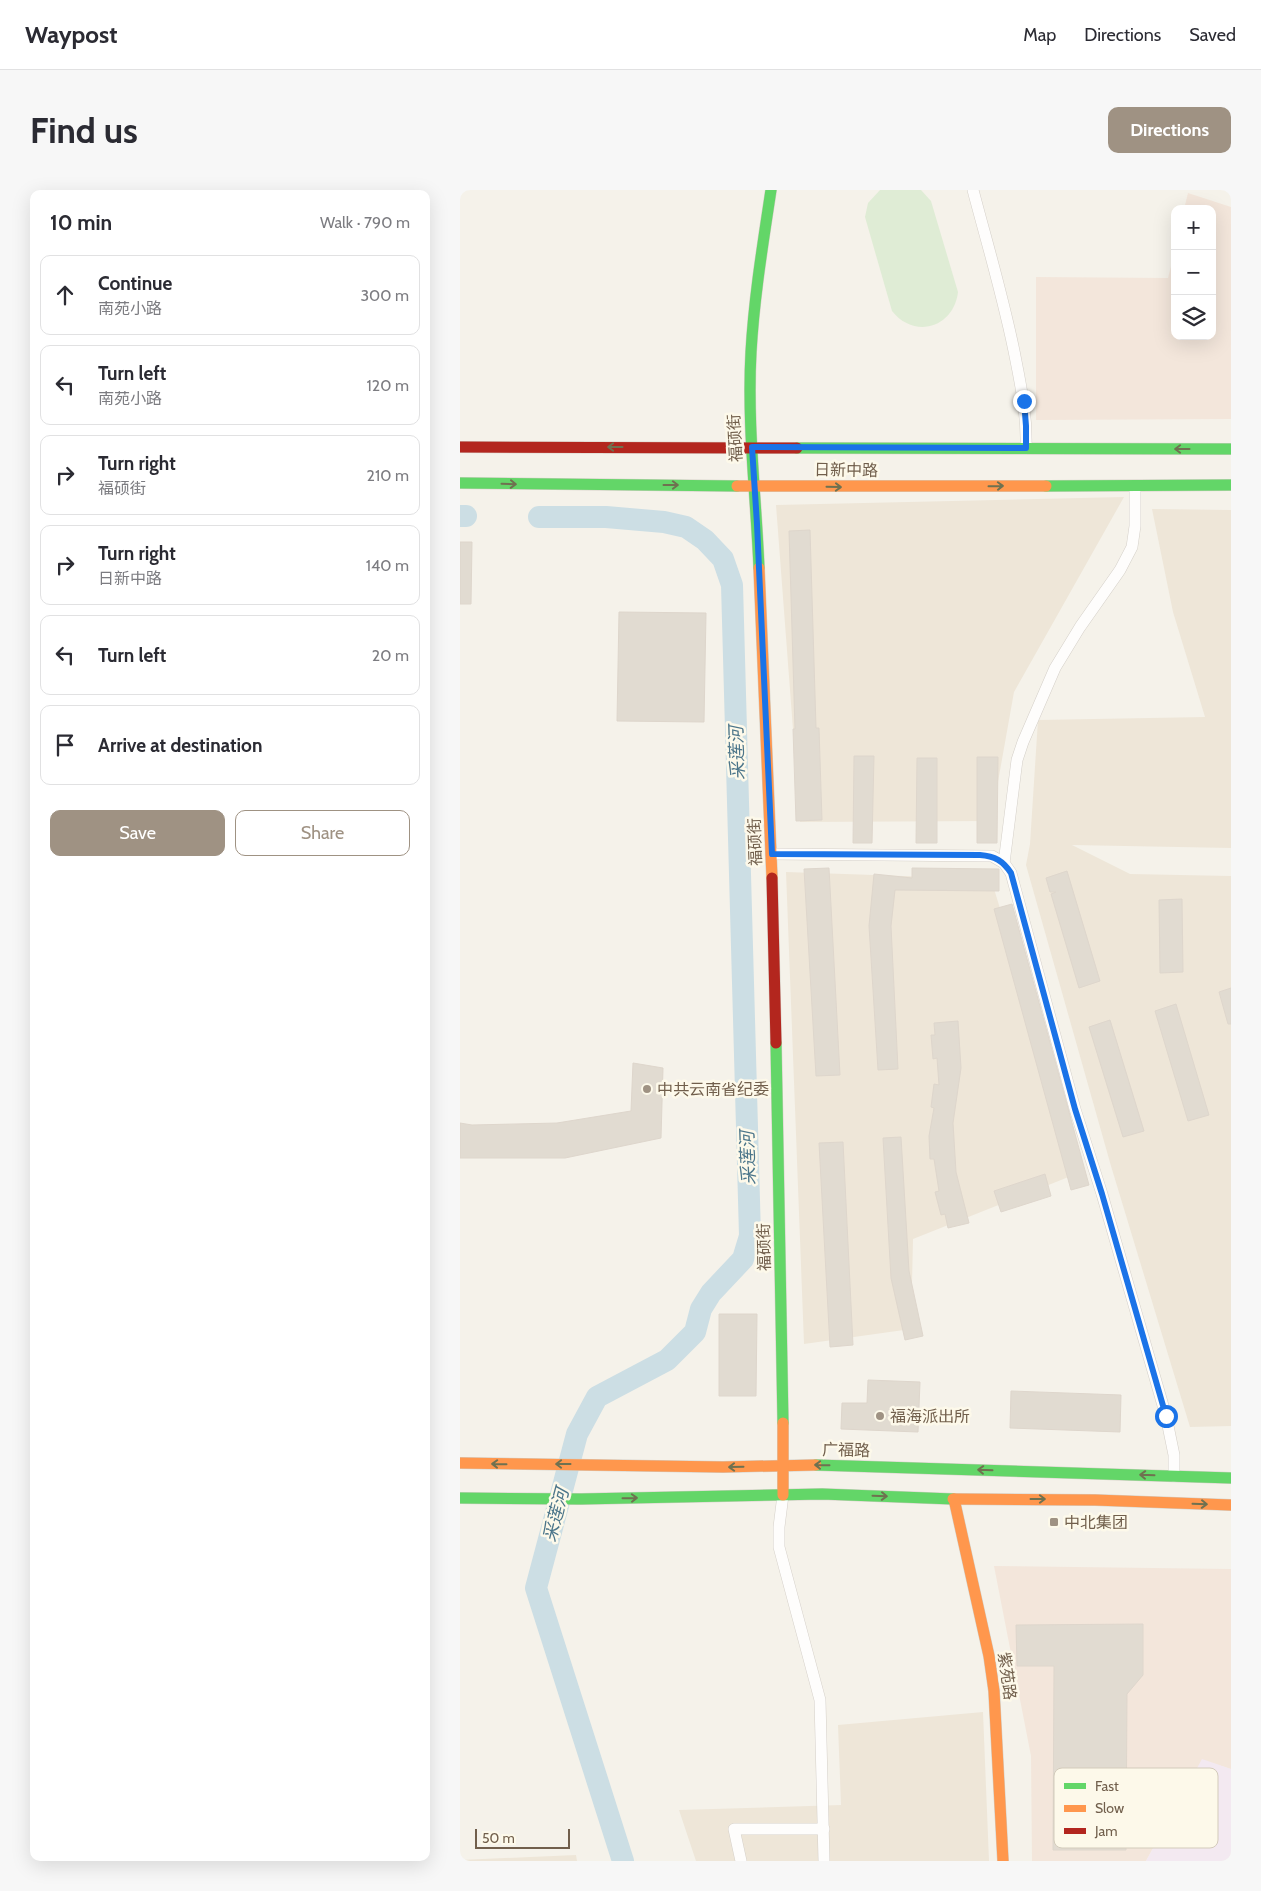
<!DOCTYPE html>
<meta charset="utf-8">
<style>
body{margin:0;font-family:Cabin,"Noto Sans SC",sans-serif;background:#f7f7f7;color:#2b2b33}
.controls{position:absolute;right:15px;top:15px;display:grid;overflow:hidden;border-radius:10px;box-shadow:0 5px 20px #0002}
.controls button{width:45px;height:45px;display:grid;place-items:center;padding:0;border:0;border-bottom:1px solid #e1e1e2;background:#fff;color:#2b2b33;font:25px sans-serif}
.scale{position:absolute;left:15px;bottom:12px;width:95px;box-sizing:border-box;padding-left:5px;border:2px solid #715f4c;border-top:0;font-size:14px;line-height:18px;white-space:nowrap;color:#715f4c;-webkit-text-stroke:4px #fdf9ea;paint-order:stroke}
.stop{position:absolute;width:15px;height:15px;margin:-11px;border:4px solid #1a73e8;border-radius:50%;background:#fff}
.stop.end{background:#1a73e8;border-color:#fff;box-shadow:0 1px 5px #0008}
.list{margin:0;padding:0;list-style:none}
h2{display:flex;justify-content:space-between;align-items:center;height:65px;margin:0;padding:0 20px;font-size:21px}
h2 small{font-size:16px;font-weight:400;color:#7c7c81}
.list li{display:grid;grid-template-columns:32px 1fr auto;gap:15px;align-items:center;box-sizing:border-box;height:80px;margin:0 10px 10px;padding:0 10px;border:1px solid #e1e1e2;border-radius:10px}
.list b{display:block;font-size:19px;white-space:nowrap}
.list p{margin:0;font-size:16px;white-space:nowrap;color:#7c7c81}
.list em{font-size:16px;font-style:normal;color:#7c7c81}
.actions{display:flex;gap:10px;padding:15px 20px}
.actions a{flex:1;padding:11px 0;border:1px solid #9f9283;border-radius:10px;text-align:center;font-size:18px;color:#9f9283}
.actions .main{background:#9f9283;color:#fff}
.icon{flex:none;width:28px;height:28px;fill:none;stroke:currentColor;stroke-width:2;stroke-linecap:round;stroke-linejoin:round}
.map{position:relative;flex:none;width:771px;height:1671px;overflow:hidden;border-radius:10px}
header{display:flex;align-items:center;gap:30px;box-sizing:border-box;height:70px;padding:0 25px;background:#fff;border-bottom:1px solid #e1e1e2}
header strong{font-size:24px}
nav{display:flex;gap:28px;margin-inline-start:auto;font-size:18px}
.intro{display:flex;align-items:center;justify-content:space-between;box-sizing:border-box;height:120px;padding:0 30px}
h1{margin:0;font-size:35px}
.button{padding:12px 22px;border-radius:10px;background:#9f9283;color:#fff;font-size:18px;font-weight:700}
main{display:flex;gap:30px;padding:0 30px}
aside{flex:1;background:#fff;border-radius:10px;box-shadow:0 5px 20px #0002}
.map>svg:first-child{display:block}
.residential{fill:#eee6d8}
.commercial{fill:#f3e6db}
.education{fill:#f3e9f1}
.green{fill:#dfecd5}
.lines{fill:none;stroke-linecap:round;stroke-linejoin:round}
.river{stroke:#ccdee4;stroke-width:22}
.building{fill:#e1dbd1;stroke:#ded6cc}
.street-casing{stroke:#d4cfc8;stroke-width:12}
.fast-casing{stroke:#d3cec5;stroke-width:12}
.slow-casing{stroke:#d3cec5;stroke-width:12}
.jam-casing{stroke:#d3cec5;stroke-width:12}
.street{stroke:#fefdfc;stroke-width:11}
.fast{stroke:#63d668;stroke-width:11}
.slow{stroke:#ff974d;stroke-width:11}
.jam{stroke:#b3261e;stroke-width:11}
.oneway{stroke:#6f7150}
.route{stroke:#1a73e8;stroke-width:6}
.poi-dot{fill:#9f9283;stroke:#fdf9ea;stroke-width:2}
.labels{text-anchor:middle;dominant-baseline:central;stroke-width:5;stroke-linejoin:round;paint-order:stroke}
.street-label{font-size:16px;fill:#715f4c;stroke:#fdf9ea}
.poi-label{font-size:16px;fill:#715f4c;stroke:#fdf9ea;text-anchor:start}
.water-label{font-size:18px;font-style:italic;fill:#4b758a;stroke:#fdf9ea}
.key{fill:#fdf9ea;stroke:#d3cbbb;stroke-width:1}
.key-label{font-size:14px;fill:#715f4c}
</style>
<header>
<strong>Waypost</strong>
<nav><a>Map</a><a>Directions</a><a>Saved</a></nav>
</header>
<div class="intro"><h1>Find us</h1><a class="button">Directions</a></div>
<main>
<aside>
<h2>10 min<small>Walk · 790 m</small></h2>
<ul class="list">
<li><svg class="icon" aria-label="ahead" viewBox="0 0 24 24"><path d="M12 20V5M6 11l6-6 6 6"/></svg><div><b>Continue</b><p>南苑小路</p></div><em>300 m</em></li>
<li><svg class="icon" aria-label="left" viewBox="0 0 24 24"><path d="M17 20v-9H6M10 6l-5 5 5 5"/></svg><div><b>Turn left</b><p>南苑小路</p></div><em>120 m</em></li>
<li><svg class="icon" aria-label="right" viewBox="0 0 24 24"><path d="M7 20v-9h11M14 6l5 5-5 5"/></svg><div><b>Turn right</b><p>福硕街</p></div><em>210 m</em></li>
<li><svg class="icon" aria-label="right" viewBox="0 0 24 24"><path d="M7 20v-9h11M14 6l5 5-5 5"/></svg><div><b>Turn right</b><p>日新中路</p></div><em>140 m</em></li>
<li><svg class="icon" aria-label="left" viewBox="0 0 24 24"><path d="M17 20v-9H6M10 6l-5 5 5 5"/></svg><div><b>Turn left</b></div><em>20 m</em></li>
<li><svg class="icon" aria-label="arrive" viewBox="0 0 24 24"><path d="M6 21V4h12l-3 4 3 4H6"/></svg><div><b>Arrive at destination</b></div></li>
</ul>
<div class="actions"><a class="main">Save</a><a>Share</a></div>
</aside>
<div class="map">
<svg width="771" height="1671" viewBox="0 0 771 1671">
<rect width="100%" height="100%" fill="#f5f2ea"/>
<g class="residential">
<polygon points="664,307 554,502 531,631 340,632 316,315"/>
<polygon points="692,319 771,320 771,658 612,655 670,684 771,686 771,1236 730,1237 651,976 566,675 570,654 578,530 745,527 713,422"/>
<polygon points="326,682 531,689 621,982 453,1049 451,1139 344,1154"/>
<polygon points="523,1522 529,1671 236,1671 219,1620 381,1615 378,1535"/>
<polygon points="116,1665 117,1671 0,1671 0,1670"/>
</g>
<g class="commercial">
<polygon points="728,3 771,17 771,229 576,230 576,87 708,88 715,61 715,146 752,146 752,19 724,19"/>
<polygon points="534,1376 771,1379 771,1579 742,1570 686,1671 572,1671 571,1566"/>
</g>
<polygon class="education" points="742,1569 771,1579 771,1671 686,1671"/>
<path class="green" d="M420,0h41l10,11 27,91c-4,35 -43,48 -66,19l-27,-94 3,-14z"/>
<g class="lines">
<g class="river">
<polyline points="0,326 6,326"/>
<polyline points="79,327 146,327 204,332 226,337 245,350 263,369 272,395 290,1046 283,1069 251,1103 241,1119 235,1142 207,1170 137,1207 117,1244 76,1398 163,1671"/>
</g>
</g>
<g class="building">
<polygon points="350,340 356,538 359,538 362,630 336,631 333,539 335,539 329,341"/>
<polygon points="0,352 12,352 11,414 0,414"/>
<polygon points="159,422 246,423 244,532 157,531"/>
<polygon points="394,566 414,566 412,653 393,653"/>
<polygon points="517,567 538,567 537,653 517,653"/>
<polygon points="457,568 477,568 477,653 456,653"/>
<polygon points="369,678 380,885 356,886 344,679"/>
<polygon points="452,678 539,679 539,701 435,700 431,736 438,879 418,880 409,736 414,684 452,688"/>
<polygon points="607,681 640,791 619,798 591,704 596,702 590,702 586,688"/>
<polygon points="722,709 723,782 700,783 699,710"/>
<polygon points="552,714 629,995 611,1000 534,719"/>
<polygon points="771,798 771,834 768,834 759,802"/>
<polygon points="716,814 749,925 728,931 695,821"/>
<polygon points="650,830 684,941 663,947 629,837"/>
<polygon points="498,831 501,878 493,933 496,982 509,1033 488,1038 485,1024 481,1025 475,1002 479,1001 474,969 470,969 469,946 474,918 471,917 474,894 479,895 477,868 473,869 471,845 475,845 474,833"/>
<polygon points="173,873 203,878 201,948 105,968 0,968 0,933 12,935 97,933 171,921"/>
<polygon points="441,947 449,1081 463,1146 445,1150 431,1088 423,948"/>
<polygon points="383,952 393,1155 370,1157 359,953"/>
<polygon points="585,984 591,1006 541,1022 534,1001"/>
<polygon points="259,1124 297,1124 296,1206 259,1206"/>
<polygon points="408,1190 460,1192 458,1242 381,1239 382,1213 407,1213"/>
<polygon points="551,1201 661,1205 660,1242 550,1238"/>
<polygon points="683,1434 683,1485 667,1504 666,1660 593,1660 594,1476 557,1476 556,1435"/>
</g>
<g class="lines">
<g class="street-casing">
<g id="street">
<path d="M513,0c15,57 32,113 43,171 6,30 11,57 10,87"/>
<polyline points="312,664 532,666 544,673 551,683 615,919 642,1004 706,1226 714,1265 714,1286"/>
<polyline points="544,673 557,570 563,552 595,478 620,437 660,380 672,357 675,336 675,296"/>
<polyline points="323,1305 319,1337 319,1357 360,1510 364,1671"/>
<polyline points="281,1671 274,1639 364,1639"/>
</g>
</g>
<g class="fast-casing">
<g id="fast">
<polyline points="337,258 771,259"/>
<polyline points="0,293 277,296"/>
<polyline points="586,296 771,295"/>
<path d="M299,378c-3,-72 -12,-144 -8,-216 3,-54 12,-109 20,-162"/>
<polyline points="316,853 323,1233"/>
<polyline points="356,1275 771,1288"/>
<polyline points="0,1308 121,1309 362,1304 493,1309"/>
</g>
</g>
<g class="slow-casing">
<g id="slow">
<polyline points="277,296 586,296"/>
<polyline points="299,378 312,688"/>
<polyline points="0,1273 263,1277 356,1275"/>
<polyline points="323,1305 323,1233"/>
<polyline points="493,1309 635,1310 771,1315"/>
<polyline points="494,1309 529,1466 534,1501 543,1671"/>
</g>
</g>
<g class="jam-casing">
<g id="jam">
<polyline points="0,257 337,258"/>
<polyline points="312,688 316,853"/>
</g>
</g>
<use href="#street" class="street"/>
<use href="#fast" class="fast"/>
<use href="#slow" class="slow"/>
<use href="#jam" class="jam"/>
</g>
<defs><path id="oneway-shaft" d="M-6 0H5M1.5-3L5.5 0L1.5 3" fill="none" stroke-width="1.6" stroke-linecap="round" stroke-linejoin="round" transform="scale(1.25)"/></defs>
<g class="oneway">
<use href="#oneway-shaft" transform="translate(155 257) rotate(-180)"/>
<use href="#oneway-shaft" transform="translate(722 259) rotate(-180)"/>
<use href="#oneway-shaft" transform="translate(49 294) rotate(2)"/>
<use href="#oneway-shaft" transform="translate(211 295)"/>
<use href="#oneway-shaft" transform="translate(536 296) rotate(-1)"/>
<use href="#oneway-shaft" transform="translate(374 297) rotate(1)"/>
<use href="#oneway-shaft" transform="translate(39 1274) rotate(-179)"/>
<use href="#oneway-shaft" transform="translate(103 1274) rotate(180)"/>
<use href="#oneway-shaft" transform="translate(362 1275) rotate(-179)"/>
<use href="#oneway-shaft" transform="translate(276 1277) rotate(179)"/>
<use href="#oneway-shaft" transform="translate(525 1280) rotate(-178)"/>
<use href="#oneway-shaft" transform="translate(687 1285) rotate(-178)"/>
<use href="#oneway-shaft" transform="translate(420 1306) rotate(2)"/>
<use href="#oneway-shaft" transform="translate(170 1308) rotate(-1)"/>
<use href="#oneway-shaft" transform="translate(578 1309)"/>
<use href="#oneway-shaft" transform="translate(740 1314) rotate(2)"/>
</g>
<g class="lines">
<path class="route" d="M564,211l2,25v22l-274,-1 5,77 15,330 208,1c15,1 23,6 31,18l64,236 27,85 64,222"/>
</g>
<g class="poi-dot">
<circle cx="187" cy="899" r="5"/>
<circle cx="420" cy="1226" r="5"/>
<rect x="589" y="1327" width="10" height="10" rx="2.5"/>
</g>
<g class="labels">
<g class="street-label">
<text transform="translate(275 248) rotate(-93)">福硕街</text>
<text transform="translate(386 280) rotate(1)">日新中路</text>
<text transform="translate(295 652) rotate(-92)">福硕街</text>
<text transform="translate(304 1057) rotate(-91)">福硕街</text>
<text transform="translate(386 1260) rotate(1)">广福路</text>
<text transform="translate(547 1486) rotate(82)">紫苑路</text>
</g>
<g class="poi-label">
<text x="197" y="899">中共云南省纪委</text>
<text x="430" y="1226">福海派出所</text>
<text x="604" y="1332">中北集团</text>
</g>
<g class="water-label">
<text transform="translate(277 563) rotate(-92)">采莲河</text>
<text transform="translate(288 968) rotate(-92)">采莲河</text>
<text transform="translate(96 1325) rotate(-75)">采莲河</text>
</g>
</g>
<rect x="594" y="1578" width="164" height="80" rx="8" class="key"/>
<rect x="604" y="1593" width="22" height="6" fill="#63d668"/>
<rect x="604" y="1615" width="22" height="7" fill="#ff974d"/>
<rect x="604" y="1638" width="22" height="6" fill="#b3261e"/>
<g class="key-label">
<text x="635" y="1601">Fast</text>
<text x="635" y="1623">Slow</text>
<text x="635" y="1646">Jam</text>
</g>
</svg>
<div class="controls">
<button>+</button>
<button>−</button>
<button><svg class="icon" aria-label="layers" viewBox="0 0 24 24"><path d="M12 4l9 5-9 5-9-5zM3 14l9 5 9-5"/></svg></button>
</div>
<div class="scale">50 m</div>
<div class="stop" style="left:706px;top:1226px"></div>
<div class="stop end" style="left:564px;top:211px"></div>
</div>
</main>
